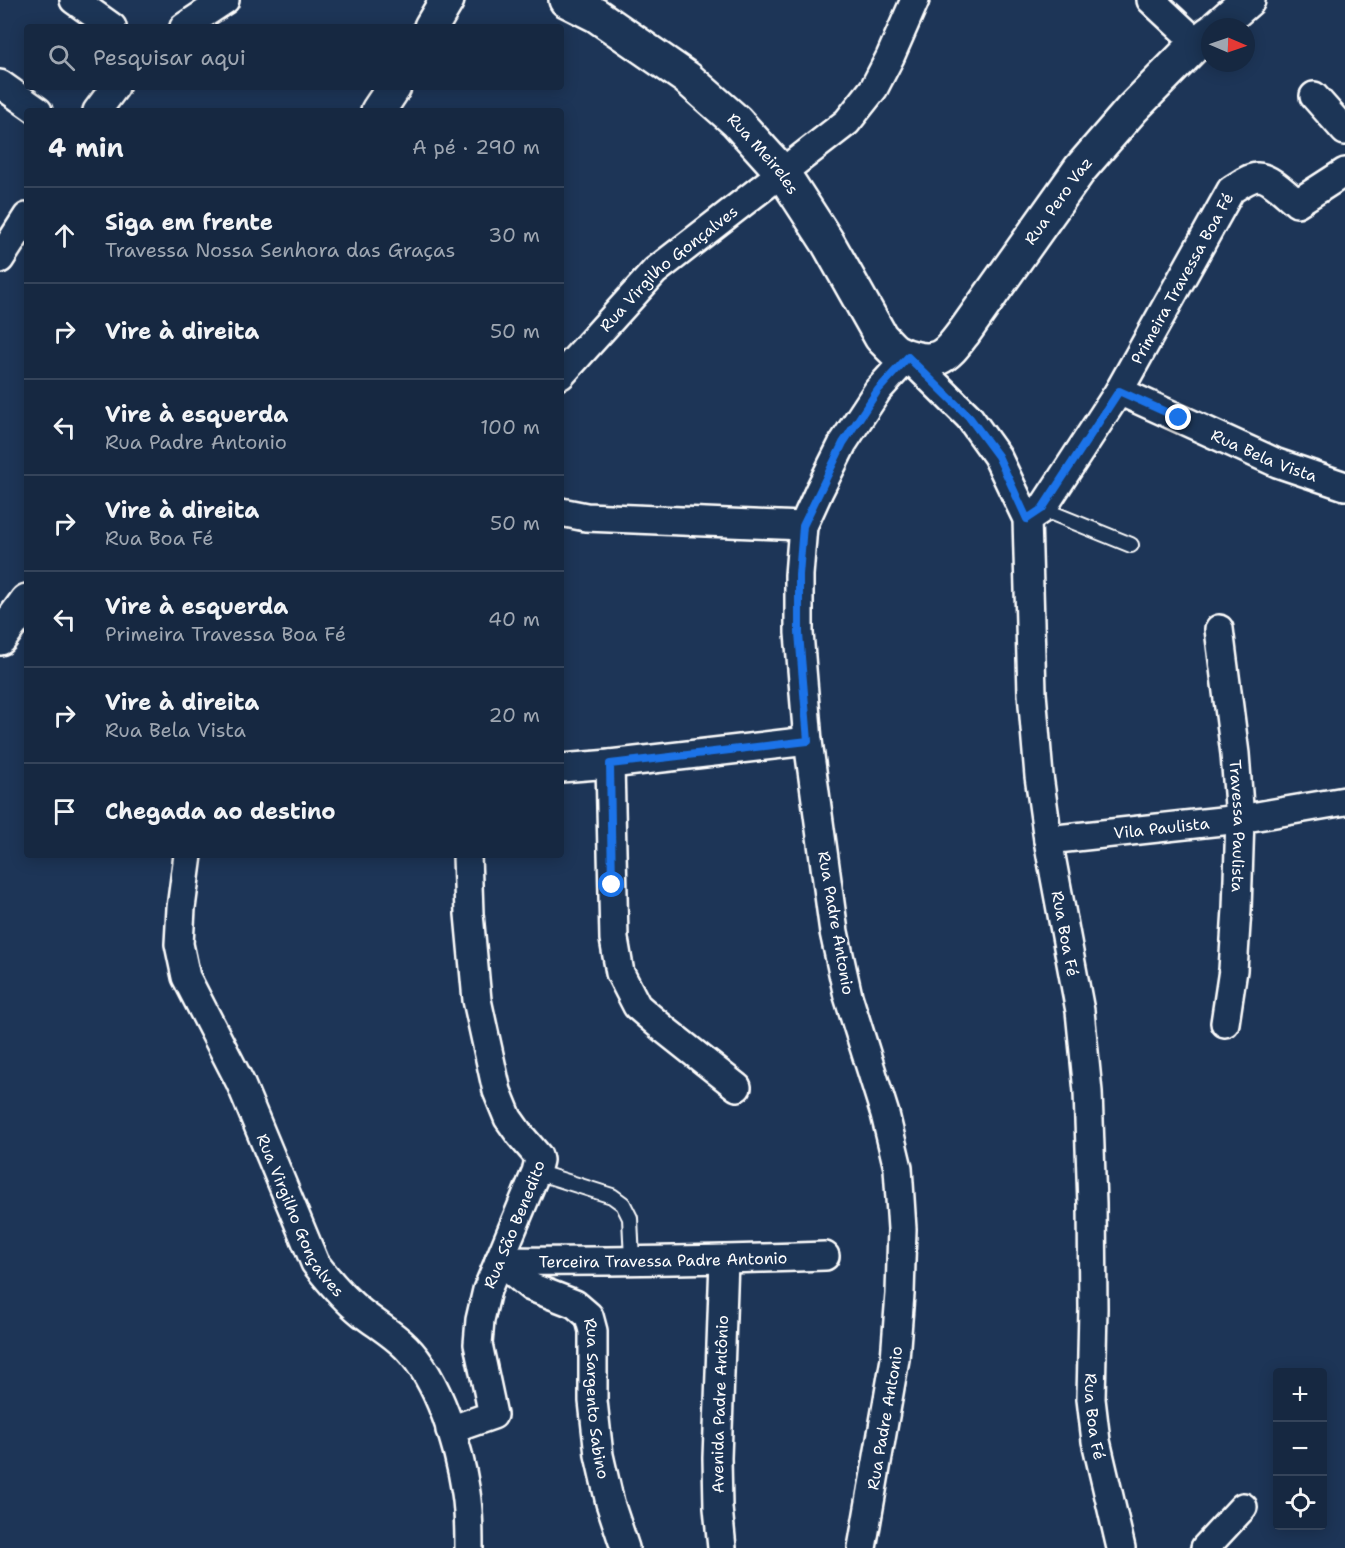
<!DOCTYPE html>
<html lang="pt">
<meta charset="utf-8">
<style>
body{margin:0;font-family:"Shantell Sans",sans-serif;background:#1f3048;color:#f1f3f6}
.controls{position:absolute;right:18px;bottom:18px;display:grid;overflow:hidden;border-radius:6px;box-shadow:0 3px 15px #0003}
.controls button{width:54px;height:54px;display:grid;place-items:center;padding:0;border:0;border-bottom:2px solid #35445a;background:#162841;color:#f1f3f6;font:30px sans-serif}
.compass{position:absolute;left:1201px;top:18px;width:54px;height:54px;border-radius:50%;background:#162841;box-shadow:0 3px 15px #0003;rotate:92deg}
.stop{position:absolute;width:18px;height:18px;margin:-14px;border:4px solid #1a73e8;border-radius:50%;background:#fff}
.stop.end{background:#1a73e8;border-color:#fff;box-shadow:0 2px 6px #0008}
.list{margin:0;padding:0;list-style:none}
h2{display:flex;justify-content:space-between;align-items:center;height:78px;margin:0;padding:0 24px;font-size:26px}
h2 small{font-size:20px;font-weight:400;color:#9ea6b1}
.list li{display:grid;grid-template-columns:39px 1fr auto;gap:18px;align-items:center;box-sizing:border-box;height:96px;padding:0 24px;border-top:2px solid #35445a}
.list b{display:block;font-size:22px;white-space:nowrap}
.list p{margin:0;font-size:20px;white-space:nowrap;color:#9ea6b1}
.list em{font-size:20px;font-style:normal;color:#9ea6b1}
.icon{flex:none;width:33px;height:33px;fill:none;stroke:currentColor;stroke-width:2;stroke-linecap:round;stroke-linejoin:round}
.map{position:relative;flex:none;width:1345px;height:1548px;overflow:hidden}
.search{position:absolute;background:#162841;box-shadow:0 3px 15px #0003;left:24px;top:24px;width:540px;height:66px;display:flex;align-items:center;gap:15px;box-sizing:border-box;padding:0 21px;border-radius:6px;color:#9ea6b1;font-size:22px}
.panel{position:absolute;background:#162841;box-shadow:0 3px 15px #0003;left:24px;top:108px;width:540px;height:750px;border-radius:6px}
.map>svg:first-child{display:block}
.lines{fill:none;stroke-linecap:round;stroke-linejoin:round}
.lane-casing{stroke:#fff;stroke-width:18}
.street-casing{stroke:#fff;stroke-width:32}
.secondary-casing{stroke:#fff;stroke-width:38}
.lane{stroke:#1d3557;stroke-width:14}
.street{stroke:#1d3557;stroke-width:27}
.secondary{stroke:#1d3557;stroke-width:33}
.route{stroke:#1a73e8;stroke-width:8}
.labels{text-anchor:middle;dominant-baseline:central;stroke-width:5;stroke-linejoin:round;paint-order:stroke}
.street-label{font-size:16px;fill:#fff;stroke:#1d3557}
</style>
<div class="map">
<svg width="1345" height="1548" viewBox="0 0 1345 1548">
<rect width="100%" height="100%" fill="#1d3557"/>
<filter id="ink" filterUnits="userSpaceOnUse"><feTurbulence type="fractalNoise" baseFrequency=".0167" numOctaves="2"/><feDisplacementMap in="SourceGraphic" scale="12" xChannelSelector="R" yChannelSelector="G"/><feConvolveMatrix kernelMatrix="1 2 1 2 8 2 1 2 1" color-interpolation-filters="sRGB"/></filter>
<g filter="url(#ink)">
<g class="lines">
<g class="lane-casing">
<g id="lane">
<polyline points="1042,509 1131,545"/>
<polyline points="536,1172 612,1196 623,1204 630,1218 632,1260"/>
</g>
</g>
<g class="street-casing">
<g id="street">
<polyline points="74,0 112,27"/>
<polyline points="1151,0 1197,43"/>
<polyline points="184,27 225,0"/>
<polyline points="0,84 38,111"/>
<polyline points="1314,96 1345,131"/>
<polyline points="97,111 115,87"/>
<polyline points="0,259 27,217"/>
<path id="s1" d="M561,375l94,-104 192,-149 27,-34 16,-31 25,-57"/>
<path id="s2" d="M1119,391l158,72 68,23"/>
<polyline points="561,512 586,517 803,526"/>
<path id="s3" d="M1027,519l15,-10 77,-118 112,-201c8,-5 17,-12 26,-13 12,-1 31,19 40,26l48,-31"/>
<path id="s4" d="M1219,629l16,125 5,65 -3,90 -4,61 -8,53"/>
<polyline points="610,764 614,939 620,973 637,1006 665,1030 737,1087"/>
<polyline points="561,768 610,764 808,741"/>
<path id="s5" d="M1048,840l192,-21 105,-18"/>
<path id="s6" d="M188,855l-7,53 -2,36 7,33 54,105 75,181c14,18 29,36 47,50 14,11 31,21 44,34 33,33 53,100 60,146 3,18 3,37 3,55"/>
<path id="s7" d="M499,1261l32,26 44,17 14,12 4,15v70l6,54 11,48 15,45"/>
<path id="s8" d="M499,1261c109,1 217,-1 326,-5"/>
<path id="s9" d="M450,1430l43,-15 -15,-71 2,-24 7,-30 49,-118 3,-12 -1,-4 -18,-21 -12,-17 -11,-27 -20,-91 -8,-86 -2,-59"/>
<path id="s10" d="M722,1548l-4,-40 -1,-50 7,-198"/>
<path id="s11" d="M862,1548l33,-189 5,-65 2,-65 -4,-61 -13,-54 -37,-118 -14,-64 -26,-191 -9,-108v-58l4,-49 16,-35 24,-48 35,-53 30,-33 61,60 28,39 30,63 5,174 7,83 9,64 32,171 8,81 4,112 1,104 -2,91 5,42 25,107"/>
<polyline points="1205,1548 1243,1507"/>
</g>
</g>
<g class="secondary-casing">
<g id="secondary">
<path id="s12" d="M566,0l30,15 91,63 49,43 46,51 46,71 53,94c5,5 9,10 14,14 11,6 30,12 43,7 11,-4 20,-18 27,-27l115,-162 52,-60 65,-66 13,-10"/>
<polyline points="431,27 447,0"/>
<polyline points="1217,27 1248,0"/>
<polyline points="378,111 394,87"/>
<polyline points="0,638 27,601"/>
</g>
</g>
<use href="#lane" class="lane"/>
<use href="#street" class="street"/>
<use href="#secondary" class="secondary"/>
</g>
</g>
<g class="lines" filter="url(#ink)">
<polyline class="route" points="612,885 610,764 808,741 799,633 799,575 803,526 843,443 878,390 908,357 969,417 998,456 1027,519 1042,509 1119,391 1179,418"/>
</g>
<g class="labels">
<g class="street-label">
<text stroke="none"><textPath href="#s12" startOffset="252">Rua Meireles</textPath></text>
<text stroke="none"><textPath href="#s12" startOffset="734">Rua Pero Vaz</textPath></text>
<text stroke="none"><textPath href="#s1" startOffset="152">Rua Virgilho Gonçalves</textPath></text>
<text stroke="none"><textPath href="#s3" startOffset="288">Primeira Travessa Boa Fé</textPath></text>
<text stroke="none"><textPath href="#s2" startOffset="159">Rua Bela Vista</textPath></text>
<text stroke="none"><textPath href="#s4" startOffset="198">Travessa Paulista</textPath></text>
<text stroke="none"><textPath href="#s5" startOffset="114">Vila Paulista</textPath></text>
<text transform="translate(836 923) rotate(80)">Rua Padre Antonio</text>
<text stroke="none"><textPath href="#s11" startOffset="1857">Rua Boa Fé</textPath></text>
<text stroke="none"><textPath href="#s6" startOffset="388">Rua Virgilho Gonçalves</textPath></text>
<text stroke="none"><textPath href="#s9" startOffset="244">Rua São Benedito</textPath></text>
<text stroke="none"><textPath href="#s8" startOffset="164">Terceira Travessa Padre Antonio</textPath></text>
<text stroke="none"><textPath href="#s7" startOffset="190">Rua Sargento Sabino</textPath></text>
<text stroke="none"><textPath href="#s10" startOffset="144">Avenida Padre Antônio</textPath></text>
<text stroke="none"><textPath href="#s11" startOffset="2342">Rua Boa Fé</textPath></text>
<text stroke="none"><textPath href="#s11" startOffset="132">Rua Padre Antonio</textPath></text>
</g>
</g>
</svg>
<div class="controls">
<button>+</button>
<button>−</button>
<button><svg class="icon" aria-label="locate" viewBox="0 0 24 24"><circle cx="12" cy="12" r="6"/><path d="M12 2v4M12 18v4M2 12h4M18 12h4"/></svg></button>
</div>
<svg class="compass" viewBox="-18 -18 36 36"><path d="M0-13l5 13h-10z" fill="#e53935"/><path d="M0 13l5-13h-10z" fill="#9ea6b1"/></svg>
<div class="stop" style="left:612px;top:885px"></div>
<div class="stop end" style="left:1179px;top:418px"></div>
<div class="search"><svg class="icon" aria-label="search" viewBox="0 0 24 24"><circle cx="10" cy="10" r="6"/><path d="M15 15l6 6"/></svg>Pesquisar aqui</div>
<section class="panel">
<h2>4 min<small>A pé · 290 m</small></h2>
<ul class="list">
<li><svg class="icon" aria-label="ahead" viewBox="0 0 24 24"><path d="M12 20V5M6 11l6-6 6 6"/></svg><div><b>Siga em frente</b><p>Travessa Nossa Senhora das Graças</p></div><em>30 m</em></li>
<li><svg class="icon" aria-label="right" viewBox="0 0 24 24"><path d="M7 20v-9h11M14 6l5 5-5 5"/></svg><div><b>Vire à direita</b></div><em>50 m</em></li>
<li><svg class="icon" aria-label="left" viewBox="0 0 24 24"><path d="M17 20v-9H6M10 6l-5 5 5 5"/></svg><div><b>Vire à esquerda</b><p>Rua Padre Antonio</p></div><em>100 m</em></li>
<li><svg class="icon" aria-label="right" viewBox="0 0 24 24"><path d="M7 20v-9h11M14 6l5 5-5 5"/></svg><div><b>Vire à direita</b><p>Rua Boa Fé</p></div><em>50 m</em></li>
<li><svg class="icon" aria-label="left" viewBox="0 0 24 24"><path d="M17 20v-9H6M10 6l-5 5 5 5"/></svg><div><b>Vire à esquerda</b><p>Primeira Travessa Boa Fé</p></div><em>40 m</em></li>
<li><svg class="icon" aria-label="right" viewBox="0 0 24 24"><path d="M7 20v-9h11M14 6l5 5-5 5"/></svg><div><b>Vire à direita</b><p>Rua Bela Vista</p></div><em>20 m</em></li>
<li><svg class="icon" aria-label="arrive" viewBox="0 0 24 24"><path d="M6 21V4h12l-3 4 3 4H6"/></svg><div><b>Chegada ao destino</b></div></li>
</ul>
</section>
</div>
